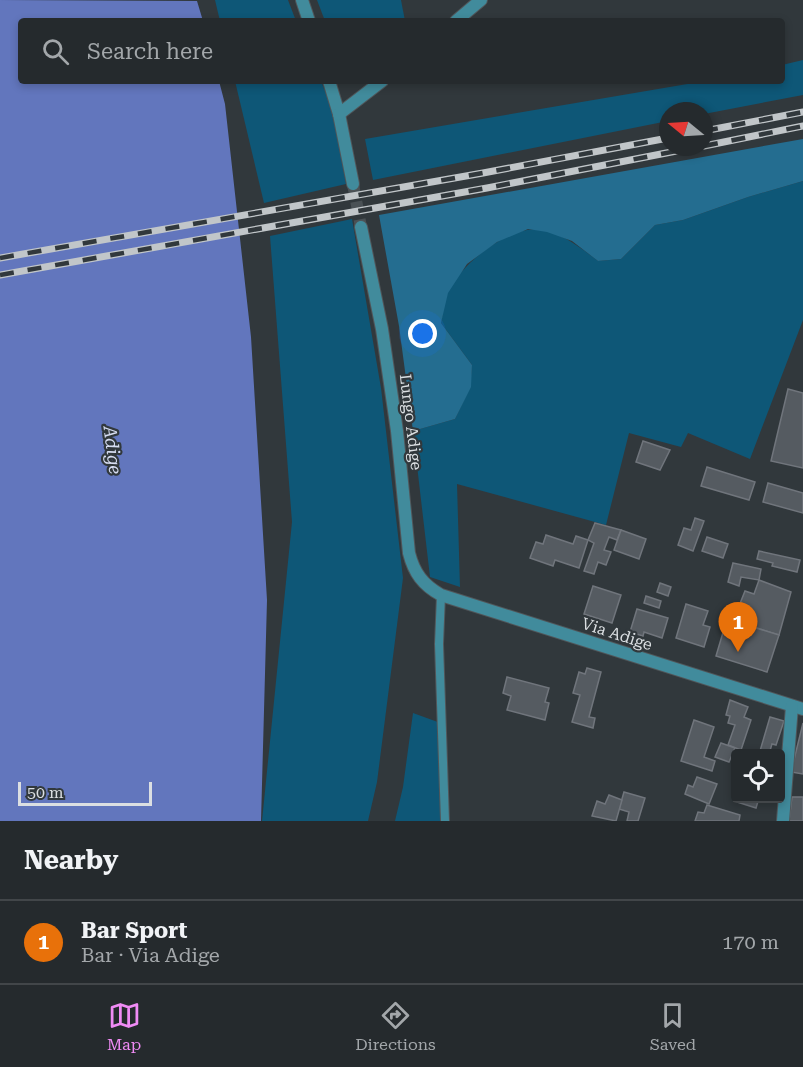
<!DOCTYPE html>
<meta charset="utf-8">
<style>
body{margin:0;font-family:"Roboto Serif",serif;background:#313639;color:#f1f3f6}
.controls{position:absolute;right:18px;bottom:18px;display:grid;overflow:hidden;border-radius:6px;box-shadow:0 3px 9px #0003}
.controls button{width:54px;height:54px;display:grid;place-items:center;padding:0;border:0;border-bottom:2px solid #424649;background:#252a2d;color:#f1f3f6;font:30px sans-serif}
.compass{position:absolute;left:659px;top:102px;width:54px;height:54px;border-radius:50%;background:#252a2d;box-shadow:0 3px 9px #0003;rotate:288deg}
.scale{position:absolute;left:18px;bottom:15px;width:134px;box-sizing:border-box;padding-left:6px;border:3px solid #dbdfe2;border-top:0;font-size:16px;line-height:21px;white-space:nowrap;color:#dbdfe2;-webkit-text-stroke:4px #31383c;paint-order:stroke}
.you{position:absolute;left:423px;top:334px;width:21px;height:21px;margin:-15px;border:4px solid #fff;border-radius:50%;background:#1a73e8;box-shadow:0 0 0 9px #1a73e833}
.badge{display:grid;place-items:center;width:39px;height:39px;border-radius:50%;background:#f08bf5;color:#fff;font-size:20px;font-weight:700}
.pin{position:absolute;translate:-50% -50px;filter:drop-shadow(0 2px 3px #0008)}
.pin::after{content:'';position:absolute;top:32px;width:21px;height:18px;background:inherit;clip-path:polygon(0 0,100% 0,50% 100%)}
.list{margin:0;padding:0;list-style:none}
h2{display:flex;justify-content:space-between;align-items:center;height:78px;margin:0;padding:0 24px;font-size:26px}
h2 small{font-size:20px;font-weight:400;color:#a3a7aa}
.list li{display:grid;grid-template-columns:39px 1fr auto;gap:18px;align-items:center;box-sizing:border-box;height:84px;padding:0 24px;border-top:2px solid #424649}
.list b{display:block;font-size:22px;white-space:nowrap}
.list p{margin:0;font-size:20px;white-space:nowrap;color:#a3a7aa}
.list em{font-size:20px;font-style:normal;color:#a3a7aa}
.icon{flex:none;width:33px;height:33px;fill:none;stroke:currentColor;stroke-width:2;stroke-linecap:round;stroke-linejoin:round}
.map{position:relative;flex:none;width:803px;height:821px;overflow:hidden}
.search{position:absolute;background:#252a2d;box-shadow:0 3px 9px #0003;left:18px;right:18px;top:18px;height:66px;display:flex;align-items:center;gap:15px;box-sizing:border-box;padding:0 21px;border-radius:6px;color:#a3a7aa;font-size:22px}
.sheet{height:162px;background:#252a2d}
nav{display:flex;justify-content:space-around;align-items:center;box-sizing:border-box;height:84px;border-top:2px solid #424649;background:#252a2d;font-size:16px;color:#a3a7aa}
nav a{display:grid;justify-items:center;gap:3px}
nav .on{color:#f08bf5}
.map>svg:first-child{display:block}
.green{fill:#0e5777}
.forest{fill:#246d90}
.water{fill:#6276bd}
.building{fill:#555b61;stroke:#70757c;stroke-width:1.5}
.lines{fill:none;stroke-linecap:round;stroke-linejoin:round}
.minor-tunnel{stroke:#4a5155;stroke-width:12;stroke-dasharray:12 6;stroke-linecap:butt}
.service-casing{stroke:#50565a;stroke-width:10}
.minor-casing{stroke:#50565a;stroke-width:14}
.service{stroke:#418b9c;stroke-width:8}
.minor{stroke:#418b9c;stroke-width:12}
.rail-casing{stroke:#c1c6c9;stroke-width:7}
.rail{stroke:#31383c;stroke-width:4.5;stroke-dasharray:14;stroke-linecap:butt}
.labels{text-anchor:middle;dominant-baseline:central;stroke-width:4.5;stroke-linejoin:round;paint-order:stroke}
.street-label{font-size:16px;fill:#dbdfe2;stroke:#31383c}
.water-label{font-size:18px;font-style:italic;fill:#d6ddf1;stroke:#31383c}
</style>
<div class="map">
<svg width="803" height="821" viewBox="0 0 803 821">
<rect width="100%" height="100%" fill="#31383c"/>
<g class="green">
<polygon points="215,0 288,0 296,21 220,21"/>
<polygon points="317,0 401,0 405,21 325,21"/>
<polygon points="803,60 803,95 704,114 704,111 668,111 668,121 373,180 365,139 705,81 782,81 782,65"/>
<polygon points="235,81 321,81 333,110 346,184 264,203"/>
<path d="M803,181v139l-53,139 -62,-26 -7,14 -52,-14 -23,92 -149,-41 3,103 -30,-10 -17,-146 42,-12 15,-32 2,-22 -31,-42c2,-10 3,-22 7,-32 13,-25 50,-56 79,-61 25,-5 53,17 71,31l23,-2 34,-34 28,-5 65,-23z"/>
<polygon points="352,219 381,388 403,578 377,782 368,821 262,821 292,522 270,236"/>
<polygon points="413,713 446,725 445,821 395,821 403,787"/>
</g>
<polygon class="forest" points="803,139 803,181 748,197 683,220 655,225 621,259 598,261 572,241 547,232 528,229 497,242 467,264 448,293 441,323 472,365 471,387 455,419 413,431 399,326 379,215"/>
<polygon class="water" points="0,0 197,1 203,21 21,21 21,81 219,81 225,104 251,337 267,600 261,821 0,821"/>
<g class="building">
<polygon points="788,389 803,393 803,468 771,461"/>
<polygon points="643,441 670,450 660,470 636,462"/>
<polygon points="707,467 755,482 749,500 701,486"/>
<polygon points="768,483 803,493 803,513 763,502"/>
<polygon points="695,518 704,521 693,551 678,545 684,528 691,530"/>
<polygon points="595,523 621,530 617,540 609,537 604,550 611,552 606,565 598,562 594,574 584,571 594,543 588,540"/>
<polygon points="621,530 646,539 639,559 614,550"/>
<polygon points="546,535 573,544 576,536 588,540 579,568 555,560 553,566 530,558 536,542 543,544"/>
<polygon points="707,537 728,544 723,558 702,551"/>
<polygon points="759,551 800,560 797,572 772,566 773,563 757,559"/>
<polygon points="733,563 761,569 759,580 741,577 739,586 728,582"/>
<polygon points="759,580 791,592 779,635 727,619 733,604 739,606 745,591 754,594"/>
<polygon points="660,583 671,587 668,596 657,592"/>
<polygon points="593,586 621,595 612,623 584,614"/>
<polygon points="646,596 661,601 659,608 644,603"/>
<polygon points="686,604 708,611 703,625 710,627 704,647 676,638"/>
<polygon points="637,609 668,618 662,638 644,632 643,636 630,632"/>
<polygon points="727,619 779,635 767,672 716,656"/>
<polygon points="587,668 601,672 589,717 595,718 593,728 572,722 580,695 573,693 579,672 585,674"/>
<polygon points="507,677 549,688 545,702 549,703 545,720 507,710 511,696 503,693"/>
<polygon points="730,700 748,707 744,717 751,720 741,750 728,745 735,725 728,723 730,716 726,715"/>
<polygon points="770,717 784,721 776,745 772,744 769,754 760,751"/>
<polygon points="694,720 714,727 704,757 715,761 712,771 681,761"/>
<polygon points="803,723 803,774 791,772"/>
<polygon points="721,743 735,748 729,762 715,757"/>
<polygon points="697,777 717,784 709,804 685,794 688,785 693,787"/>
<polygon points="624,792 645,798 638,821 627,821 629,812 619,809"/>
<polygon points="609,795 622,800 616,821 592,816 597,801 605,804"/>
<polygon points="792,797 803,797 803,821 789,821"/>
<polygon points="738,798 759,798 756,808 737,802"/>
<polygon points="707,805 740,815 739,821 695,821 698,812 704,813"/>
</g>
<g class="lines">
<polyline class="minor-tunnel" points="353,184 361,227"/>
<g class="service-casing">
<polyline id="service" points="441,595 439,644 445,821"/>
</g>
<g class="minor-casing">
<g id="minor">
<polyline points="302,0 309,21"/>
<polyline points="456,21 481,0"/>
<polyline points="329,81 339,114 353,184"/>
<polyline points="339,114 382,81"/>
<path d="M361,227l21,102 15,102 12,122c5,20 14,32 32,42l362,114"/>
<polyline points="783,821 792,706"/>
</g>
</g>
<use href="#service" class="service"/>
<use href="#minor" class="minor"/>
<g class="rail-casing">
<g id="rail">
<polyline points="704,131 803,112"/>
<polyline points="704,146 803,126"/>
<polyline points="0,258 483,173 668,138"/>
<polyline points="0,275 487,188 697,147"/>
</g>
</g>
<use href="#rail" class="rail"/>
</g>
<g class="labels">
<g class="street-label">
<text transform="translate(411 422) rotate(83)">Lungo Adige</text>
<text transform="translate(617 634) rotate(18)">Via Adige</text>
</g>
<g class="water-label">
<text transform="translate(113 450) rotate(83)">Adige</text>
</g>
</g>
</svg>
<div class="controls">
<button><svg class="icon" aria-label="locate" viewBox="0 0 24 24"><circle cx="12" cy="12" r="6"/><path d="M12 2v4M12 18v4M2 12h4M18 12h4"/></svg></button>
</div>
<svg class="compass" viewBox="-18 -18 36 36"><path d="M0-13l5 13h-10z" fill="#e53935"/><path d="M0 13l5-13h-10z" fill="#a3a7aa"/></svg>
<div class="scale">50 m</div>
<div class="you"></div>
<div class="pin badge" style="left:738px;top:652px;background:#e8710a">1</div>
<div class="search"><svg class="icon" aria-label="search" viewBox="0 0 24 24"><circle cx="10" cy="10" r="6"/><path d="M15 15l6 6"/></svg>Search here</div>
</div>
<section class="sheet">
<h2>Nearby<small></small></h2>
<ul class="list">
<li><span class="badge" style="background:#e8710a">1</span><div><b>Bar Sport</b><p>Bar · Via Adige</p></div><em>170 m</em></li>
</ul>
</section>
<nav>
<a class="on"><svg class="icon" aria-label="map" viewBox="0 0 24 24"><path d="M3 6l6-2 6 2 6-2v14l-6 2-6-2-6 2zM9 4v14M15 6v14"/></svg>Map</a>
<a><svg class="icon" aria-label="directions" viewBox="0 0 24 24"><path d="M12 3l9 9-9 9-9-9zM9 14v-3h6M13 9l2 2-2 2"/></svg>Directions</a>
<a><svg class="icon" aria-label="saved" viewBox="0 0 24 24"><path d="M7 4h10v16l-5-4-5 4z"/></svg>Saved</a>
</nav>
